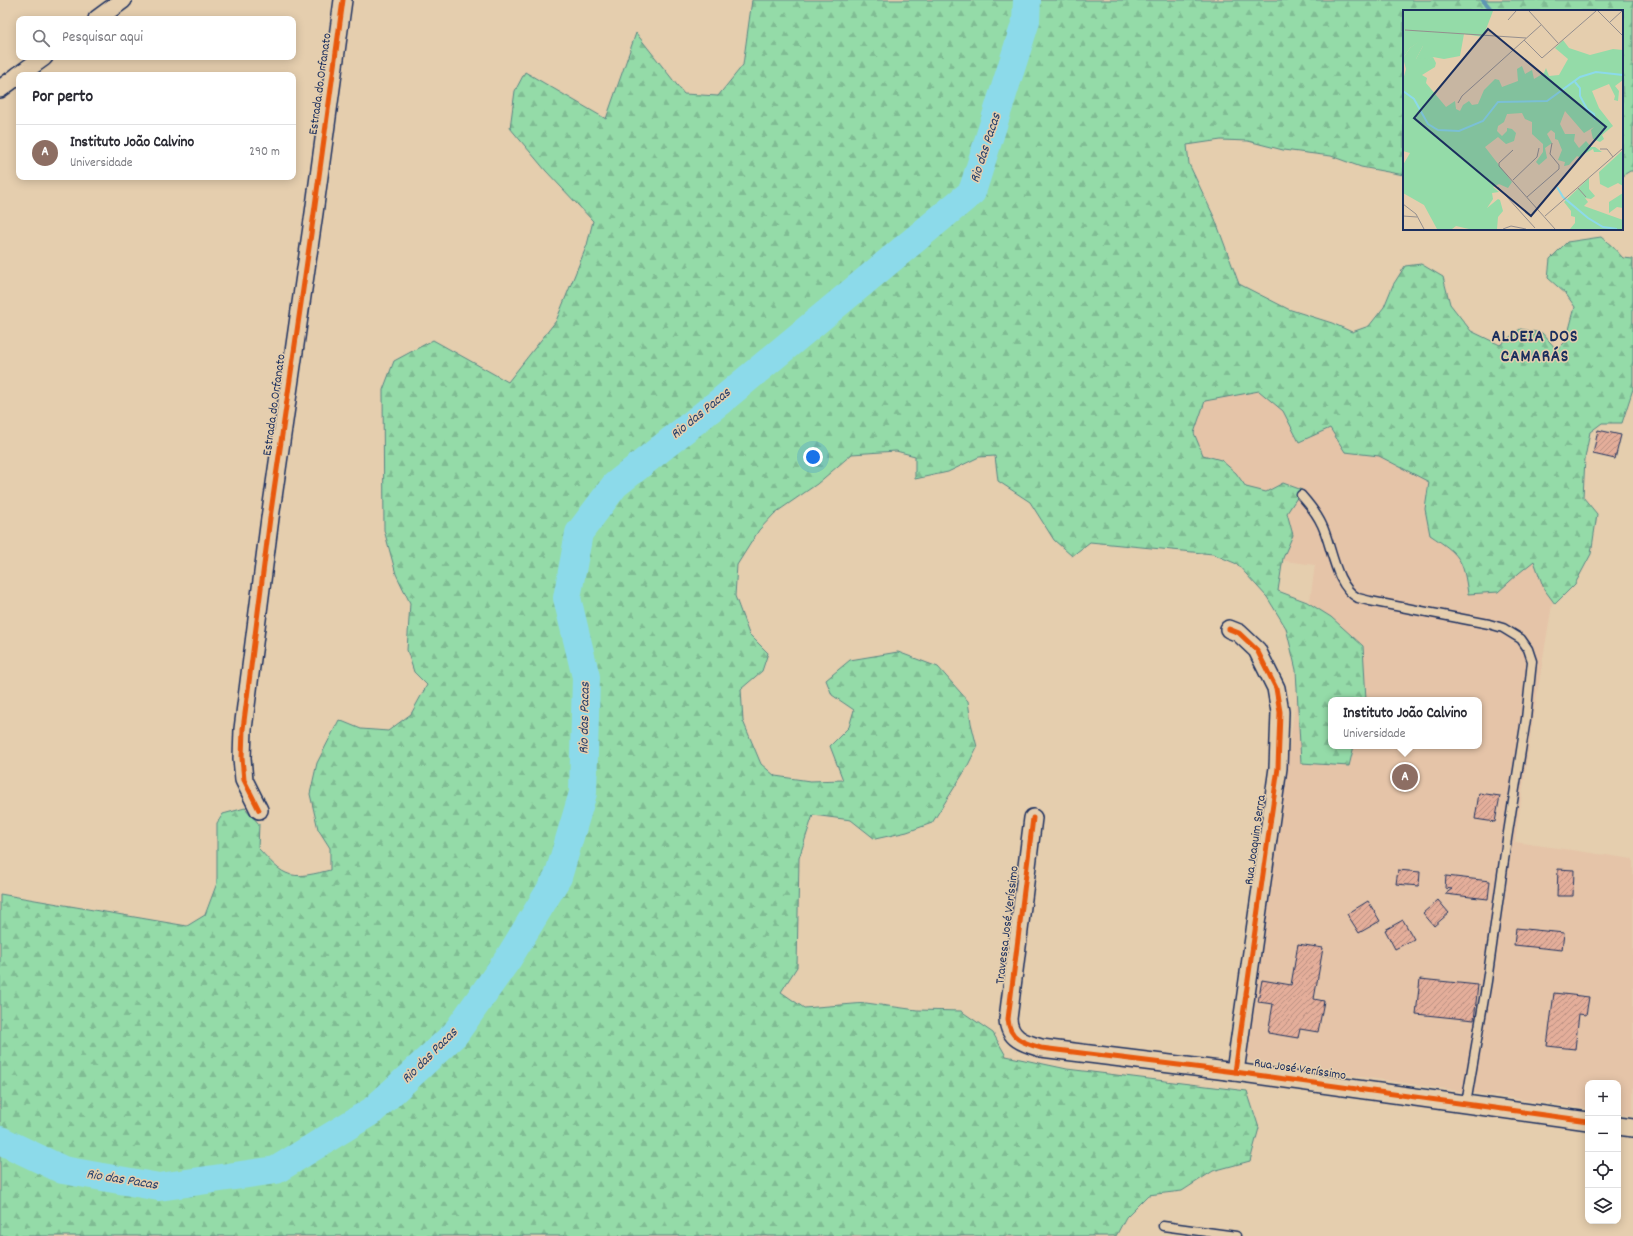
<!DOCTYPE html>
<html lang="pt">
<meta charset="utf-8">
<style>
body{margin:0;font-family:Dekko,sans-serif;background:#f2f2f3;color:#2b2b33}
.controls{position:absolute;right:12px;bottom:12px;display:grid;overflow:hidden;border-radius:8px;box-shadow:0 2px 10px #0003}
.controls button{width:36px;height:36px;display:grid;place-items:center;padding:0;border:0;border-bottom:1px solid #e1e1e2;background:#fff;color:#2b2b33;font:20px sans-serif}
.you{position:absolute;left:813px;top:457px;width:14px;height:14px;margin:-10px;border:3px solid #fff;border-radius:50%;background:#1a73e8;box-shadow:0 0 0 6px #1a73e833}
.badge{display:grid;place-items:center;width:26px;height:26px;border-radius:50%;background:#111827;color:#fff;font-size:13px;font-weight:700}
.pin{position:absolute;translate:-50% -50%;border:2px solid #fff;box-shadow:0 1px 4px #0006}
.popup{position:absolute;left:1328px;top:697px;width:154px;height:52px;box-sizing:border-box;display:grid;place-content:center;border-radius:8px;background:#fff;filter:drop-shadow(0 1px 3px #0005);font-size:13px;white-space:nowrap;color:#7c7c81}
.popup b{font-size:15px;color:#2b2b33}
.popup::after{content:'';position:absolute;left:50%;top:100%;margin-left:-8px;border:8px solid transparent;border-top-color:#fff}
.list{margin:0;padding:0;list-style:none}
h2{display:flex;justify-content:space-between;align-items:center;height:52px;margin:0;padding:0 16px;font-size:17px}
h2 small{font-size:13px;font-weight:400;color:#7c7c81}
.list li{display:grid;grid-template-columns:26px 1fr auto;gap:12px;align-items:center;box-sizing:border-box;height:56px;padding:0 16px;border-top:1px solid #e1e1e2}
.list b{display:block;font-size:15px;white-space:nowrap}
.list p{margin:0;font-size:13px;white-space:nowrap;color:#7c7c81}
.list em{font-size:13px;font-style:normal;color:#7c7c81}
.icon{flex:none;width:22px;height:22px;fill:none;stroke:currentColor;stroke-width:2;stroke-linecap:round;stroke-linejoin:round}
.map{position:relative;flex:none;width:1633px;height:1236px;overflow:hidden}
.search{position:absolute;background:#fff;box-shadow:0 2px 10px #0003;left:16px;top:16px;width:280px;height:44px;display:flex;align-items:center;gap:10px;box-sizing:border-box;padding:0 14px;border-radius:8px;color:#7c7c81;font-size:15px}
.panel{position:absolute;background:#fff;box-shadow:0 2px 10px #0003;left:16px;top:72px;width:280px;height:108px;border-radius:8px}
.map>svg:first-child{display:block}
.built{fill:#e5c4a8;fill-rule:evenodd}
.forest{fill:url(#forest-firs);stroke:#588583}
.lines{fill:none;stroke-linecap:round;stroke-linejoin:round}
.stream{stroke:#5f96b2;stroke-width:4.5}
.river{stroke:#8cdaea;stroke-width:28}
.building{fill:url(#building-hatch);stroke:#1b2f5e}
.service-casing{stroke:#1b2f5e;stroke-width:11}
.minor-casing{stroke:#1b2f5e;stroke-width:20}
.service{stroke:#e5ceae;stroke-width:8}
.minor{stroke:#e5ceae;stroke-width:17}
.cycleway-casing{stroke:#e5ceae;stroke-width:8}
.cycleway{stroke:#e8590c;stroke-width:5}
.labels{text-anchor:middle;dominant-baseline:central;stroke-width:3;stroke-linejoin:round;paint-order:stroke}
.street-label{font-size:13px;fill:#1b2f5e;stroke:#e5ceae}
.water-label{font-size:14px;font-style:italic;fill:#26406c;stroke:#e5ceae}
.district-label{font-size:17px;font-weight:bold;letter-spacing:1px;fill:#1b2f5e;stroke:#e5ceae}
.inset-river{fill:none;stroke:#8cdaea;stroke-width:2}
.inset-road{fill:none;stroke:#948e8e;stroke-width:1}
.view{fill:#1b2f5e;fill-opacity:0.15;stroke:#1b2f5e;stroke-width:2}
.inset-edge{fill:none;stroke:#1b2f5e;stroke-width:2}
</style>
<div class="map">
<svg width="1633" height="1236" viewBox="0 0 1633 1236">
<defs>
<pattern id="forest-firs" width="22" height="20" patternUnits="userSpaceOnUse"><rect width="22" height="20" fill="#94dba8"/><path d="M5 1l3.5 6h-7zM16 11l3.5 6h-7z" fill="#7fbc93"/></pattern>
<pattern id="building-hatch" width="6" height="6" patternUnits="userSpaceOnUse"><rect width="6" height="6" fill="#e4ae9a"/><path d="M-1 1l2-2M0 6l6-6M5 7l2-2" fill="none" stroke="#b88e81"/></pattern>
</defs>
<rect width="100%" height="100%" fill="#e5ceae"/>
<filter id="ink" filterUnits="userSpaceOnUse"><feTurbulence type="fractalNoise" baseFrequency=".025" numOctaves="2"/><feDisplacementMap in="SourceGraphic" scale="8" xChannelSelector="R" yChannelSelector="G"/><feConvolveMatrix kernelMatrix="1 2 1 2 8 2 1 2 1" color-interpolation-filters="sRGB"/></filter>
<g filter="url(#ink)">
<path class="built" d="M1165,319l427,46 -58,347 -19,130 118,17v257l-15,-2v-31h-30v26l-339,-48 -3,-7 69,-489 -181,-24zM1331,700h148v46h-148z"/>
<path class="forest" d="M752,0h881v171h-3l-8,5v-165h-218v164l-43,-8 -30,-11 -48,-6 -35,-9 -27,-1 -34,5 2,19 26,55 24,65 49,25 44,14 20,9 17,-6 15,-19 9,-22 12,-19 16,-2 22,13 7,27 21,27 29,14 20,-16 22,4 15,17 9,-9 9,-34 -9,-13 -18,-16 2,-19 17,-17 34,-5 11,9 11,12 10,1v130l-11,34h-20l-12,9 -5,26 -2,39 14,17 -6,40 -16,30 -20,20 -11,-15 -10,-28 -15,12 -21,19 -30,2c-5,-36 -8,-39 -38,-59l-5,-26 4,-27 -50,-26 -34,-4 -15,-24 -31,14 -16,-31 -24,-20 -54,10 -11,32 9,22 18,5 15,13 10,14 20,5 17,-9 19,7 -15,23 6,22 -10,23 -5,33 29,11 24,15 32,29 3,54h-35v46h23l-5,20 -48,-3 -5,-93 -10,-42 -19,-31 -30,-33 -24,-10 -123,-12 -18,14 -18,-16 -24,-38 -32,-21 -3,-25 -16,1 -31,15 -33,7v-23l-19,-5 -44,3 -35,30 -42,29 -16,17 -22,35 -2,31 14,38 19,19 -6,18 -21,18 2,32 18,43 14,12 35,5 33,-1 -13,-34 19,-19 5,-17 -22,-15 -6,-15 24,-20 48,-8 40,15 30,34 3,22 6,24 -11,22 -34,54 -25,9 -32,7 -24,-19 -38,-5 -14,43 -2,109 -16,25 23,16 62,-5 51,7 44,1 32,22 13,23 61,13 180,22 12,37 -9,33 -37,10 -31,20 -34,4 -22,22 -10,19h-1116v-342l187,32 18,-11 12,-32v-60l6,-9 22,-6 14,16 -1,24c7,7 18,21 28,25 11,6 32,0 44,-3v-22l-12,-19 -8,-35 7,-31 22,-43 22,9 27,2 23,-17 16,-29 -13,-13 -7,-22 3,-47 -14,-29 -12,-44 -1,-140 11,-29 39,-21 75,42 48,-61 31,-76 6,-24 -47,-50 -36,-43 5,-37 10,-19 81,47 30,-86 48,61 34,2 25,-31z"/>
<g class="lines">
<polyline class="stream" points="1483,0 1492,11"/>
<polyline class="river" points="0,1140 63,1170 159,1187 276,1170 372,1111 455,1034 508,959 558,877 583,793 586,677 567,598 579,533 615,485 722,400 972,192 1026,21 1027,0"/>
</g>
<g class="building">
<polygon points="1598,430 1621,435 1615,459 1593,454"/>
<polygon points="1479,793 1500,796 1495,822 1475,819"/>
<polygon points="1558,869 1574,870 1573,896 1557,896"/>
<polygon points="1398,870 1420,872 1419,886 1396,884"/>
<polygon points="1446,876 1490,881 1488,899 1445,894 1452,889 1445,888"/>
<polygon points="1438,900 1449,913 1434,926 1423,913"/>
<polygon points="1368,901 1380,921 1359,933 1347,914"/>
<polygon points="1403,920 1414,939 1395,949 1385,930"/>
<polygon points="1516,928 1564,933 1562,950 1514,945"/>
<polygon points="1298,944 1323,948 1314,999 1324,1001 1318,1032 1300,1029 1298,1038 1268,1033 1273,1004 1258,1002 1262,980 1291,985"/>
<polygon points="1420,979 1478,985 1474,1020 1416,1014"/>
<polygon points="1554,993 1589,997 1586,1015 1579,1014 1575,1049 1547,1046"/>
</g>
<g class="lines">
<g class="service-casing">
<g id="service">
<path d="M1301,495c8,9 16,19 21,30 10,21 13,61 36,73 4,1 8,2 12,3l119,23 14,4 18,11 7,10 4,12 -6,58 -19,120 -20,142 -21,123"/>
<polyline points="1163,1226 1236,1236"/>
</g>
</g>
<g class="minor-casing">
<g id="minor">
<polyline points="97,19 123,0"/>
<polyline points="19,75 44,57"/>
<polyline points="0,89 19,75"/>
<polyline points="1229,629 1239,633 1257,650 1276,688 1280,712 1278,768 1235,1072"/>
<polyline points="259,810 244,780 242,758 243,729 270,518 314,213 343,0"/>
<path d="M1033,818l-25,201c1,20 16,24 33,29l194,24 353,49"/>
<polyline points="1618,1126 1633,1128"/>
</g>
</g>
<use href="#service" class="service"/>
<use href="#minor" class="minor"/>
<g class="cycleway-casing">
<g id="cycleway">
<polyline points="1229,629 1239,633 1257,650 1276,688 1280,712 1278,768 1235,1072"/>
<polyline points="259,810 244,780 242,758 243,729 270,518 314,213 343,0"/>
<path d="M1033,818l-25,201c1,20 16,24 33,29l194,24 353,49"/>
</g>
</g>
<use href="#cycleway" class="cycleway"/>
</g>
</g>
<g class="labels">
<g class="street-label">
<text transform="translate(321 84) rotate(-82)">Estrada do Orfanato</text>
<text transform="translate(275 405) rotate(-82)">Estrada do Orfanato</text>
<text transform="translate(1256 840) rotate(-82)">Rua Joaquim Serra</text>
<text transform="translate(1008 925) rotate(-83)">Travessa José Veríssimo</text>
<text transform="translate(1300 1070) rotate(8)">Rua José Veríssimo</text>
</g>
<g class="water-label">
<text transform="translate(986 148) rotate(-72)">Rio das Pacas</text>
<text transform="translate(701 414) rotate(-39)">Rio das Pacas</text>
<text transform="translate(585 718) rotate(-89)">Rio das Pacas</text>
<text transform="translate(430 1056) rotate(-45)">Rio das Pacas</text>
<text transform="translate(122 1180) rotate(9)">Rio das Pacas</text>
</g>
<g class="district-label">
<text x="1535" y="338">ALDEIA DOS<tspan x="1535" dy="20">CAMARÁS</tspan></text>
</g>
</g>
<g transform="translate(1403 10)">
<rect width="220" height="220" fill="#e5ceae"/>
<path d="M0,1h90l-10,26 -19,-3 -4,22 -16,3 -11,-2 -6,4 -11,-2 7,-13v-7l-13,9 -7,10z" fill="#94dba8"/>
<path d="M20,28v8l-7,13 10,-1 1,2 6,-3 3,6 -1,4 -13,8 5,3 -1,5 20,24 9,-6 1,8 4,2 3,-6 6,-4 3,4 6,-1 6,-14 11,-11 4,1 3,7 16,-6 -1,-12 5,-3 3,8 7,-4 2,9 10,-6 2,-5 3,8 10,-1 9,-16 -13,-11 8,-8 6,8 21,7 23,-6 10,1v30l-8,6 4,5 -1,10 -4,-1 1,-4 -6,-12 -17,7 7,17 14,18 -11,9 2,4 -4,3 -7,-3 -2,-9 3,-3 -10,6 -19,-22 -5,13 5,10h10l-1,7 5,7 7,-7 5,6h4l7,5h-8l-1,-3 -14,8 -2,-1 -8,9 -5,1 1,-4 -7,-2 4,-10 -4,-10 -3,-1v-6l-4,-3 -4,4 5,9 -7,5 2,10 -8,7 -3,-3 7,-10v-8l-11,-10v-12l-7,-3 -3,-6 -15,1 -3,8 -6,4 -1,5 5,5 5,-5v-3l5,1 4,4 -2,8 -8,3 -8,-7 -13,10 27,35 -4,6 -9,-4 -6,3 6,5 -7,1 1,6 -6,9 11,-9 2,1 3,11 -5,6 -1,12h-28l-13,-3 -4,3h-15l-13,-24 -21,-12v-28l7,-12 -7,-2v-71l3,-11 -3,-11 7,-10zM219,141l1,35 -5,-3 -10,5 -8,-4 -1,-12zM186,168v11l6,7 -4,3 -6,-1 3,4 -4,4 39,14v9h-53l5,-6v-6l-4,-1v-5l-7,-9zM220,183v15l-6,-1 -8,6v-11z" fill="#94dba8"/>
<path class="inset-river" d="M172,72l5,6v8l7,13 7,5 1,6M0,81l11,8 14,25 10,6 21,1 24,-10 15,-19 49,-1 33,-24 16,-5 27,3M154,177l6,10 25,21 15,9 14,2"/>
<path class="inset-road" d="M126,1l29,32M195,1l25,25M105,10l8,-9M207,12l12,-11M2,20l121,8M121,30l18,18 54,-47M55,93l4,-7 79,-71M197,139h7l6,8M110,140l-14,13v3l56,63M110,170l24,-23 2,-9M95,177l37,41M175,178l8,9M124,187l32,-28v-4l-9,-11 2,-11M0,194l13,10 8,15M0,206l14,1M142,206l78,-68M100,219l8,-3 15,3"/>
<path class="view" d="M85,19l118,98 -75,89 -117,-98z"/>
<rect width="220" height="220" class="inset-edge"/>
</g>
</svg>
<div class="controls">
<button>+</button>
<button>−</button>
<button><svg class="icon" aria-label="locate" viewBox="0 0 24 24"><circle cx="12" cy="12" r="6"/><path d="M12 2v4M12 18v4M2 12h4M18 12h4"/></svg></button>
<button><svg class="icon" aria-label="layers" viewBox="0 0 24 24"><path d="M12 4l9 5-9 5-9-5zM3 14l9 5 9-5"/></svg></button>
</div>
<div class="you"></div>
<div class="pin badge" style="left:1405px;top:777px;background:#8d6e63">A</div>
<div class="popup"><b>Instituto João Calvino</b>Universidade</div>
<div class="search"><svg class="icon" aria-label="search" viewBox="0 0 24 24"><circle cx="10" cy="10" r="6"/><path d="M15 15l6 6"/></svg>Pesquisar aqui</div>
<section class="panel">
<h2>Por perto<small></small></h2>
<ul class="list">
<li><span class="badge" style="background:#8d6e63">A</span><div><b>Instituto João Calvino</b><p>Universidade</p></div><em>290 m</em></li>
</ul>
</section>
</div>
